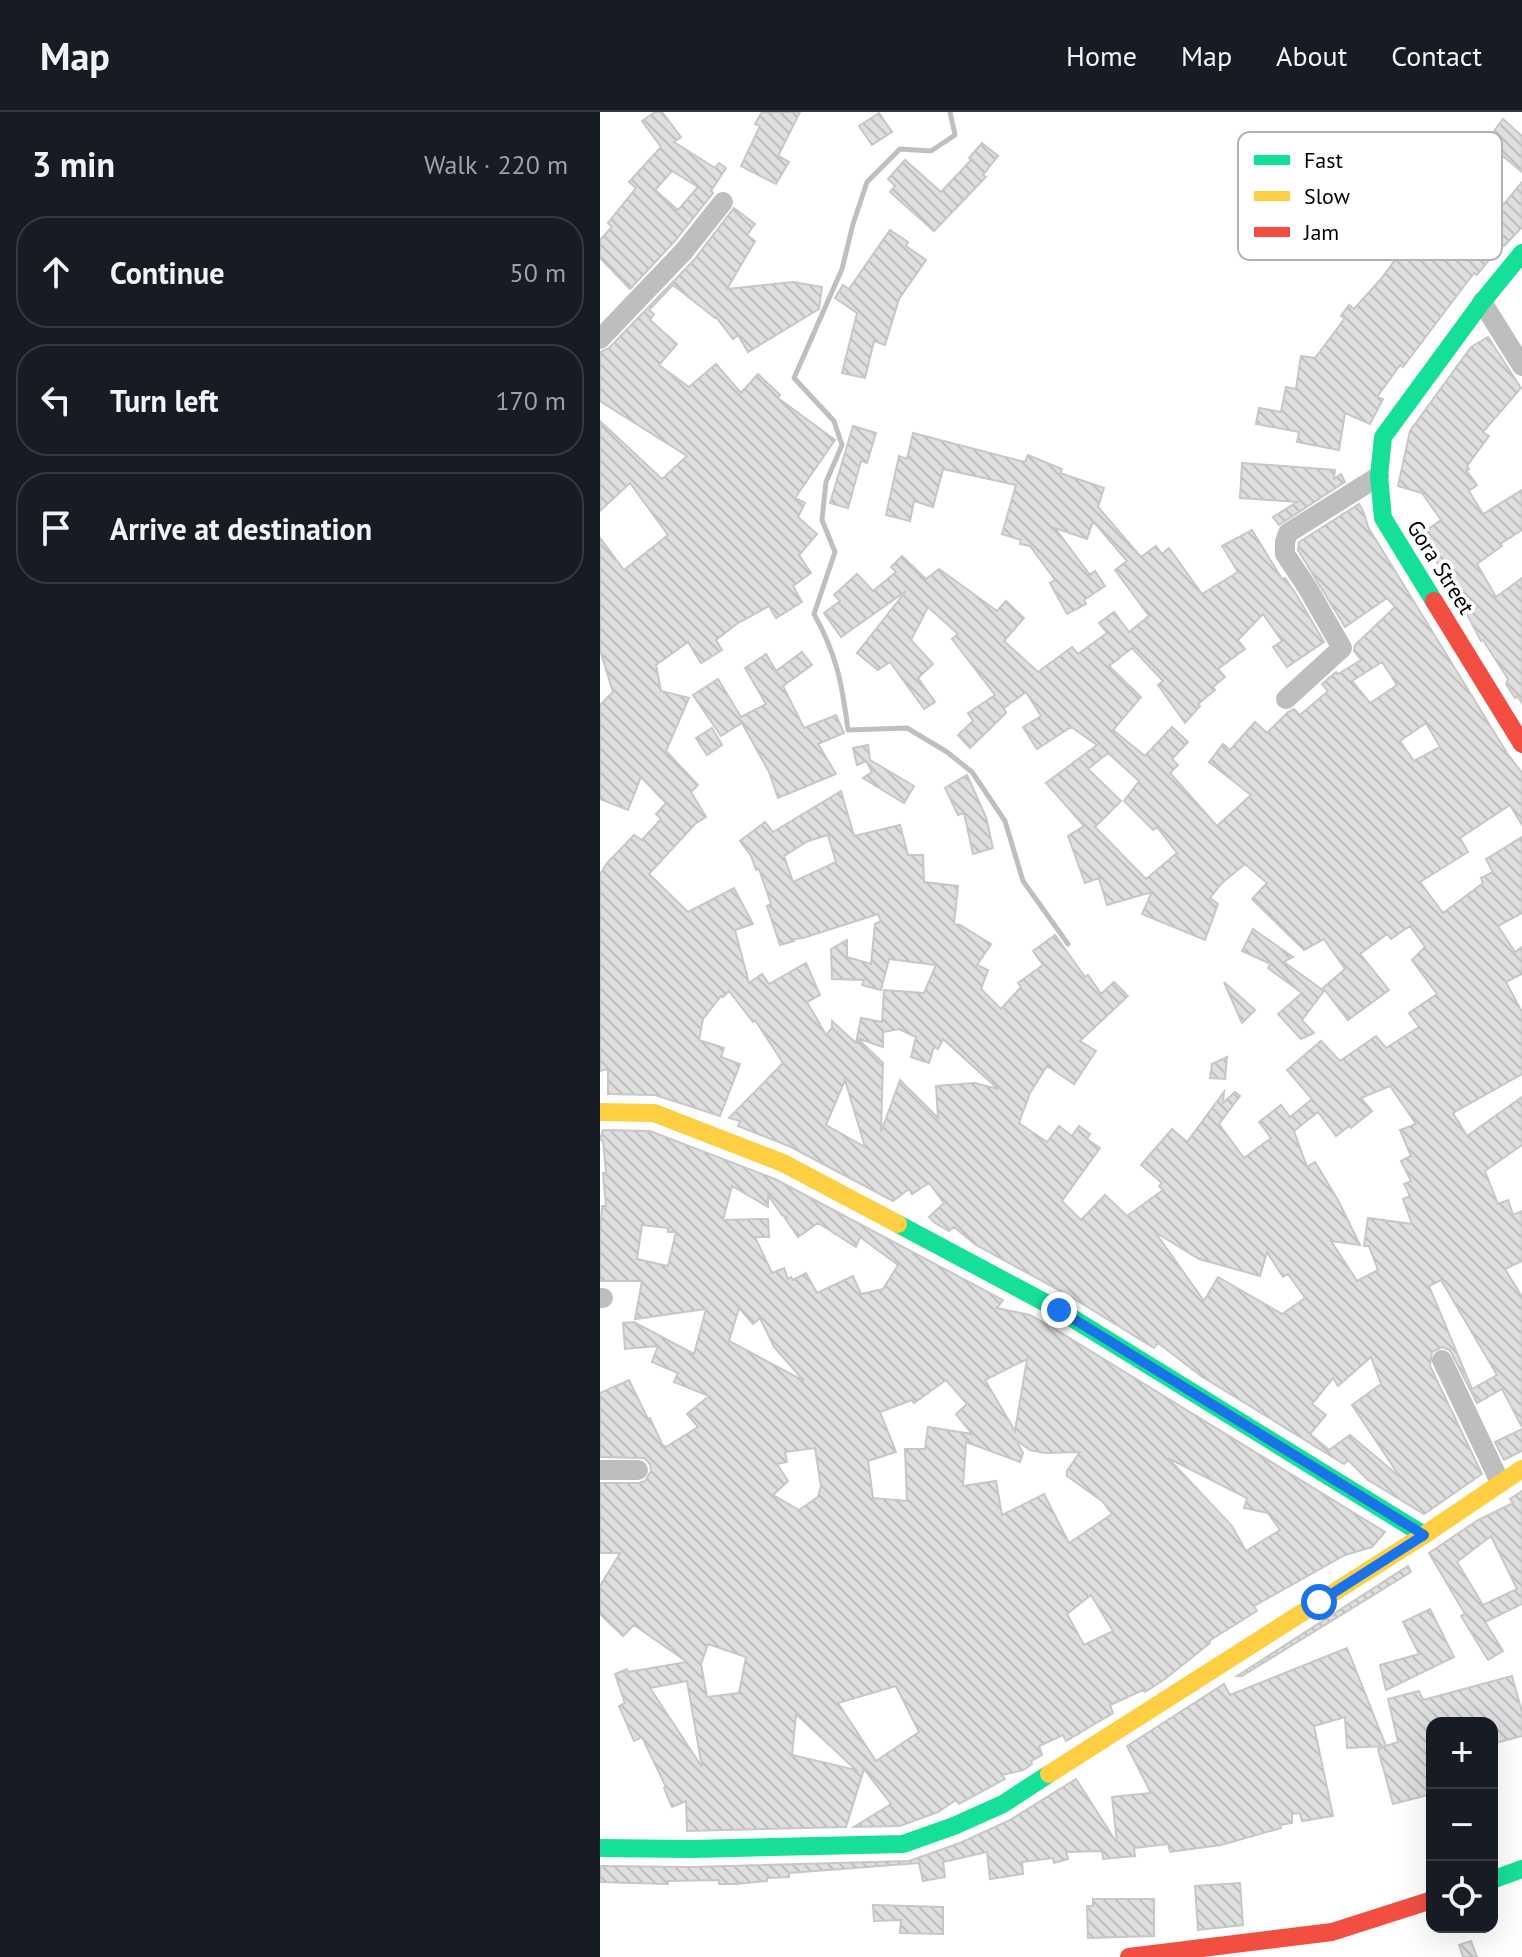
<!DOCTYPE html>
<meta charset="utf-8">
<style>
body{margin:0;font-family:"PT Sans",sans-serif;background:#242831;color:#f1f3f6}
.controls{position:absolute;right:24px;bottom:24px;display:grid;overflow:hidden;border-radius:16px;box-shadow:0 8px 32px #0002}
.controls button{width:72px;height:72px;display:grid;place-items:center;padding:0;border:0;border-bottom:2px solid #363941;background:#171b24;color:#f1f3f6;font:40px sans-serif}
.stop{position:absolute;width:24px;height:24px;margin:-18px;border:6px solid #1a73e8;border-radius:50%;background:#fff}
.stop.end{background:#1a73e8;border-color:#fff;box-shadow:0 2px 8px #0008}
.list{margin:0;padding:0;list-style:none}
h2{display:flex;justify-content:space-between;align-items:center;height:104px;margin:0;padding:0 32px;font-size:34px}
h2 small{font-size:26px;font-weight:400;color:#9ea1a6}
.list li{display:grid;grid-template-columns:52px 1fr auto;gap:24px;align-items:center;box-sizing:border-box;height:112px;margin:0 16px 16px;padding:0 16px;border:2px solid #363941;border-radius:32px}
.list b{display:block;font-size:30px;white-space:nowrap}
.list em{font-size:26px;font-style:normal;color:#9ea1a6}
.icon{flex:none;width:44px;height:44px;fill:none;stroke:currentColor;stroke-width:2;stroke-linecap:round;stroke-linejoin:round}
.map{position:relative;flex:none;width:922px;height:1845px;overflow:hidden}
header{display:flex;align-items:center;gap:48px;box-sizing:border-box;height:112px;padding:0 40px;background:#171b24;border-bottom:2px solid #363941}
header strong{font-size:38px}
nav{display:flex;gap:44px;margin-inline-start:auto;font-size:28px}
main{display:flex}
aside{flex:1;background:#171b24}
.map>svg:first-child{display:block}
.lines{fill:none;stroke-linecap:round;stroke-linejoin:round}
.stream{stroke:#bfbfbf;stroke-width:5}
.building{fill:url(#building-back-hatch);stroke:#c7c7c7;stroke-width:2;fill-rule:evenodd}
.street{stroke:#bebebe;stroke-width:20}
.fast{stroke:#16e098;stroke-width:18}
.slow{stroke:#ffcf43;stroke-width:18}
.jam{stroke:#f24e42;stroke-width:18}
.route{stroke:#1a73e8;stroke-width:10}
.labels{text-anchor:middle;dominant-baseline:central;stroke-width:7;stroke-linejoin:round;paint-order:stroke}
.street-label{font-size:22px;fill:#000;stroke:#fff}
.key{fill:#fff;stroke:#b2b2b2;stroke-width:2}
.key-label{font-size:22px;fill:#000}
</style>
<header>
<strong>Map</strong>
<nav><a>Home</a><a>Map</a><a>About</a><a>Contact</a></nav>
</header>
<main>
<aside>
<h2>3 min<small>Walk · 220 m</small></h2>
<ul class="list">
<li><svg class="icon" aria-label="ahead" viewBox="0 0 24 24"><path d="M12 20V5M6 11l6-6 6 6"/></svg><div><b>Continue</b></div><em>50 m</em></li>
<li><svg class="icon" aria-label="left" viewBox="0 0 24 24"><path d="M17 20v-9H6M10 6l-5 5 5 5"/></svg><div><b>Turn left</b></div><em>170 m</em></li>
<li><svg class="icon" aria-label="arrive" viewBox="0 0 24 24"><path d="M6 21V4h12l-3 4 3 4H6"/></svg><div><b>Arrive at destination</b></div></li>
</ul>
</aside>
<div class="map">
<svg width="922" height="1845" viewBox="0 0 922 1845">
<defs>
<pattern id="building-back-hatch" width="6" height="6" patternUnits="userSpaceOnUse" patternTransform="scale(2)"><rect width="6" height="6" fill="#dfdfdf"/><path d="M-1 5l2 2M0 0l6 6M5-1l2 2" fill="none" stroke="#bebebe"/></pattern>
</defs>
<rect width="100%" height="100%" fill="#fff"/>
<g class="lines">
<path class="stream" d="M350,0l5,23 -24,16 -31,-2 -33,33 -14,42 -11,45 -48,109 40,43 8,24 -16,37 -4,38 13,32 -21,62c23,41 28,70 34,116l59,-2 40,24 25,20 33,49 18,60 45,63"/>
</g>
<g class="building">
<path d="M55,0h7l19,25 -7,5 41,26 4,-5 7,5 -15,23 2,2 -39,49 -44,47 -30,-31v-18l12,-13 -4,-4 28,-35 -7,-6 32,-35 -19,-26zM72,59l26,16 -20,23 -23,-20z"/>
<polygon points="162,0 200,0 178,44 189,50 176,72 141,54 160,14 155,12"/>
<polygon points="279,1 292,20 272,33 259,14"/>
<polygon points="903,7 922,24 922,60 886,30"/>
<polygon points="382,31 398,44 383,63 386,65 334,119 290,80 295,74 288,67 305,48 341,80 371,48 369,46"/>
<polygon points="867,57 904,92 922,70 922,115 904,134 902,132 877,163 874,161 803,255 800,253 777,285 783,287 770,312 745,301 739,338 697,330 699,320 656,312 659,296 681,300 686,275 696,277 701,244 715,246 745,206 741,204 749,193 754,197 781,167 846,78"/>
<path d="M134,96l21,16 -8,11 8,6 -28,48 66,-7 29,5 -3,22 -71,43 -10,-17 -5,4 -17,-22 -1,1 -42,-33 -24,25 5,4 -4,6 27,24 -18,21 30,22 27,-23 25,29 17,-19 22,21 -2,3 57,42 -40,58 10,5 -7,14 19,17 -18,21 12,18 -18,13 9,16 -26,16 -7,-12 -31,17 -22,17 6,10 -21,13 -13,-21 -32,23 5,26 28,7 -23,53 32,34 -7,7 15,25 -11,7 -46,50 39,38 46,-24 19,36 -18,6 14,53 13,-9 7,10 37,-21 14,32 -13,7 19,33 6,-7v-7l24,22 1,-5 26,25 -2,69 19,-52 38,38 -2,-32 39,-3 23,6 -55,-50 -5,10 -4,-2 -5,16 -18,-6 5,-20 -17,-8 -16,3v15l-26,-9 4,-20 21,4 2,-32 40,3 12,-28 -47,-6 -8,31 -19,-5 2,-5 -32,-1 -1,-30 16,-9v17l24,7 4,-40 6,-3 -3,-7 -75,24 -10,1 1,2 -14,4 -13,-39 4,-2 -12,-35 -3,1 -5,-14 -11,-15 25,-19 8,10 68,-41 13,45 46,-11 8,30h15l1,27 34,4 -4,38 6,1 31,19 -14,21 11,5 -7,19 20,20 20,-22 -3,-4 25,-18 -10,-14 22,-16 30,42 3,-2 13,19 13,-12 14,14 -48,45 16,10 -22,33 -27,-18 -17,27 -11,30 28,19 12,-16 13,10 7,-10 11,8 -3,5 13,9 -38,53 19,19 24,-25 22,21 36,-26 -4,-4 3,-3 -21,-18 31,-36 15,13 37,-50 -1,11 12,-11 5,4 -21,28 25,34 27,-20 -12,-16 22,-17 9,12 22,-18 -25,-29 34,-29 19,20 36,-25 10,12 33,-21 -10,-14 28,-19 -25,-34 13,-13 -15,-21 -19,13 -4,-5 -27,20 29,36 -41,30 -25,-32 22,-19 -21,-30 -20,11 -52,-51 15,-16 -22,-19 -23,19 -12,15 8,6 -13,36 -63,-26 10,-22 -45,13 -8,-27 -14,5 -17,-47 16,-10 -38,-43 51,-38 -26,-18 -34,22 -14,-22 18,-11 -15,-24 -22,16 2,5 -36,35 -12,-13 15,-14 -5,-8 27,-18 -43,-56 6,-5 -30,-27 -17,33 22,24 -15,14 17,24 -11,7 -34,-47 -12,8 -21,-17 49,-62 -65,46 -17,-24 16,-12 -6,-6 23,-21 16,17 23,-19 -5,-5 11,-11 24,23 13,-10 58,42 9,-10 18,17 -20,23 34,31 34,-25 6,7 29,-21 -8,-10 15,-11 15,20 20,-16 -34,-46 12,-9 -34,-40 -6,18 -32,-11 35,47 5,-4 10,15 -21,14 2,4 -19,10 -17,-31 5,-3 -25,-34 -10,-2 1,-4 -19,-6 14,-49 -73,-16 -10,38 -19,-6 -4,20 -24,-6 13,-59 8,3 6,-26 112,29 3,-7 34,14 -2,4 44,15 -6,19 43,50 15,-11 6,8 7,-6 33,46 36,-22 -16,-26 30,-16 30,49 3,-1 11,16 28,48 -37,25 -14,-20 9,-6 -19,-27 -25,26 7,9 -27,20 7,8 -12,10 2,3 -17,14 2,2 -15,17 -27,-38 5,-4 -31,-33 -23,18 32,31 -28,33 32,26 27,-29 16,15 -16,17 6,6 -8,8 47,53 34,-31 -42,-33 14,-18 7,6 25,-28 12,11 21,-21 6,-3 6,6 28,-24 -6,-7 14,-12 2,2 23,-14 -7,-9 1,-6 40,-38 -8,-9 -42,29 -47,-77 1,-8 60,-38 5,9 4,14 139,226 15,20v52l-12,-20 -50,33 8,14 -48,30 23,31 40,-30 -2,-5 12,-6 -7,-13 36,-22v76l-24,13 17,26 7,-5v27l-16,8 16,30v62l-69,39 14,23 55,-39v48l-37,26 13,33 10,-4 5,15 9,-4v50l-17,8 17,28v130l-20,-38 -25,14 -27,-53 -8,-3 -10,5 -2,14 52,108 -58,40 -56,-34 -20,-20 -4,4 -143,-88 -43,-33 -4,5 -86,-53 -92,-50 -22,-18 -5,4 -14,-8 -6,-6 15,-14 -15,-20 -17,11 -3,-5 -16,12 -102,-54 -53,-21 2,-5 -11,-3 54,-55 -28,-43 -2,2 -24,-31 -6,6 -2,-1 -18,23 -4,21 25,8 -3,9 19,7 -20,52 -65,-21 -47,-1v-25l-8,2v-197l7,-11 27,-28 8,5 19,-21 -5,-5 10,-11 -25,-26 -13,33 -28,-11v-94l13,-13 -13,-42v-112l24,32 44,-35 -38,-52 -30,28v-90l62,58 25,-23 -87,-55v-49l9,-4 85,-88zM782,550l15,23 -27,18 -18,-22zM826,611l14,24 -26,14 -14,-20zM508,641l31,28 -15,20 29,29 4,-3 20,26 -31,26 -51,-52 26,-26 -33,-32zM228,723l8,27 -43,20 -9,-26 24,-15zM245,968l20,67 -39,-22zM790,974l26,38 -16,6 11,26 -10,5 10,20 -7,3 6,12 -7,3 9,25 -44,-6 -4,28h5l9,24 -21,11 -26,-40 29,4 -21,-43 -24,-40 -8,5 -13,-36 24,-19 18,24 13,-10 2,2 21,-17 -11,-13zM555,1120l44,27 61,17 7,-24 16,25 5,-3 17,24 -23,16 -64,-37 -14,24zM841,1168l56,95 -25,14 -43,-103zM771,1245l10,27 -29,21 48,72 -50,-42 -21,15 -19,-16 16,-19 -14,-11 21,-26 5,8z"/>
<polygon points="290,118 308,130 306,134 326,148 299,187 285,233 274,229 265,266 242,261 257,201 235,186 243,173 249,177"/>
<polygon points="888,225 921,276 883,320 889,324 867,354 869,357 866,358 877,373 869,379 883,402 922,378 922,418 900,432 902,434 877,452 896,485 922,466 922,591 917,584 915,586 906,572 908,567 883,528 881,529 849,469 820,423 841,408 822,381 798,374 810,319 871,235"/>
<polygon points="253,314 276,321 267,351 261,349 248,396 230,391"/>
<polygon points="642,351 735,358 734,367 741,362 745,370 679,413 673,405 697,390 640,386"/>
<polygon points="202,540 212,553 183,574 204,616 236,603 244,621 218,632 236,662 178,686 169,660 142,611 121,624 93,583 118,567 141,605 166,592 145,556 166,542 176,559"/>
<polygon points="112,616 122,633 107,643 96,626"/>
<polygon points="268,633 270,648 314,674 304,691 263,666 272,660 266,649 257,653 253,636"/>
<polygon points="367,663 386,705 393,736 373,742 364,701 358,703 345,676"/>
<polygon points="653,817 693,845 684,850 724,879 702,908 714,921 701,927 678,902 702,881 668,856 671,852 642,839"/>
<polygon points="624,870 655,898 642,911"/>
<polygon points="627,945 625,967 610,966 612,952"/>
<path d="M3,1018l47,1 125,48 228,121 -6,8 33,7 20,11 335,206 -13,15 -27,8 -91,51 3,5 -48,30 1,2 -45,36 -20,13 -2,-2 -33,15 3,8 -47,28 -3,-6 -24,11 3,9 -11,6 1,3 -9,6 -21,5 3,4 -46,25 -3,-4 -18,12 -38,14 -46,1 37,-23 -27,-35 -18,58 -159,4 -1,-30 -14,6 -8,-19 2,-1 -24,-50 -8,4 -15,-35 6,-3 -10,-29 12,-5 1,3 59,-10 -53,-37 -11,11 -23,-22v-28l20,-33h-20v-70h39l6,-2 6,-10 -1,-7 -6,-6 -44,-1v-64l29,-13 19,39 2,-1 12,26 4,3 32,-20 -11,-13 22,-18 -35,-14 4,-9 -26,-11 6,-16 -33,3 -2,-26 11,-1 60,32 12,-45 -71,10 7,-38h-42v-47l2,-28h4l-3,-33h3l-3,-32 -3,-1zM132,1074l36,21v-12l14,20 6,3h-3l13,19 20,-14 38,24 4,-10 38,28 -15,24 -22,5 -8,-18 -36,17 -11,-20 -13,7 -2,-3 -3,2 -4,-11 -12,5 -17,-36h14l-1,-18 -45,1zM42,1113l26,3v4h8l-8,34 -31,-7zM139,1196l14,16 7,-6 14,29 30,34 -75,-40zM427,1247l-12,72 -30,-51zM346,1268l21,24 -11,10 16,20 -44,-7 -3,22h-20l2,52 -34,-3 -5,-37 28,-9 -16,-40 32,-12 2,3zM416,1328l14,10 15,3 35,-1 -13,19v5l35,25 10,13 -43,29 -25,-49 -42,21 -6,-34 -33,5 3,-44 54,20 3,-9zM215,1336l6,38 -3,11 -19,13 -26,-15 15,-14 -11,-17 10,-2 -2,-10zM568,1346l79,40 -3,10 24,5 12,17 -34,21 -14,-25zM491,1483l22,36 -29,14 -17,-31zM108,1532l38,13 -7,36 -32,4 -6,-33zM87,1569l15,86 -52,-79zM296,1574l23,46 -43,29 -38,-58zM196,1602l60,56 -64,-15z"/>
<polygon points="922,1317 922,1339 904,1348 895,1330"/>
<path d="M922,1379v113l-37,18 18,29 -15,9 -27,-44 4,-2 -36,-61 49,-33 35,-17 -3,-4zM891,1424l26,53 -34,16 -26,-43z"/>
<polygon points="808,1454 811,1460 642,1564 637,1564"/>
<polygon points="830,1497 854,1545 786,1578 780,1553 819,1542 803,1510"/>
<polygon points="747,1536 786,1634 798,1630 788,1587 819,1579 823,1588 912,1564 922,1600 922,1624 892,1632 892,1611 832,1611 832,1682 793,1692 778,1637 786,1634 747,1636 745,1605 714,1614 733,1704 702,1709 700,1701 692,1702 692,1711 680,1713 681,1716 621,1733 570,1740 568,1732 534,1736 535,1744 503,1747 502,1739 466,1740 468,1747 454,1751 453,1746 422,1750 423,1762 390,1767 387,1740 343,1750 345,1765 323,1769 319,1751 189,1761 189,1765 167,1766 167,1769 136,1772 119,1772 119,1768 68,1769 68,1772 0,1770 0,1754 92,1755 309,1749 360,1731 410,1708 476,1667 517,1731 512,1685 551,1681 527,1634 624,1572 630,1583"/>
<polygon points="640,1771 643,1813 598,1818 595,1774"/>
<polygon points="493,1787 554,1787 554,1824 488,1826 487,1794 493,1794"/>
<polygon points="273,1793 343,1795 343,1822 300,1821 301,1808 274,1809"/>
<polygon points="871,1829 877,1845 863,1845 859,1833"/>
</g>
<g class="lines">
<g class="street">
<polyline points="882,190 922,254"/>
<polyline points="0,227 84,139 123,90"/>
<polyline points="686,587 742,536 707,475 685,442 685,430 688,421 779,364"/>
<polyline points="0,1186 3,1186"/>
<polyline points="842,1248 900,1370"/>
<polyline points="0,1358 38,1358"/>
</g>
<g class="fast">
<polyline points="834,489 783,406 779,364 783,325 882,190 922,141"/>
<polyline points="298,1112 459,1198 824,1423"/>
<polyline points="0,1736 92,1737 303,1732 354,1714 403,1692 449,1662"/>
<polyline points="892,1768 922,1757"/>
</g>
<g class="slow">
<polyline points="0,1000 54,1001 183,1051 298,1112"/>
<polyline points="449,1662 824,1423 922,1357"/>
</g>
<g class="jam">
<polyline points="834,489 922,632"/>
<polyline points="529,1845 732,1820 832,1788"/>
</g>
</g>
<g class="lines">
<polyline class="route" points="459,1198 824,1423 719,1490"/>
</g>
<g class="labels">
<g class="street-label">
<text transform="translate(841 455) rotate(58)">Gora Street</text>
</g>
</g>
<rect x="638" y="20" width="264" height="128" rx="12" class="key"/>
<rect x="654" y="43" width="36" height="10" fill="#16e098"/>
<rect x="654" y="79" width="36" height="10" fill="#ffcf43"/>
<rect x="654" y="115" width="36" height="10" fill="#f24e42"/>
<g class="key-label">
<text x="704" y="56">Fast</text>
<text x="704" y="92">Slow</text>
<text x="704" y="128">Jam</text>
</g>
</svg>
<div class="controls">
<button>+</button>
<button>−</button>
<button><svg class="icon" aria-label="locate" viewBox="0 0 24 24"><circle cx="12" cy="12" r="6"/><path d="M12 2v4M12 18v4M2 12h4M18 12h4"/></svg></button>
</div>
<div class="stop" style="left:719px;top:1490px"></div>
<div class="stop end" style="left:459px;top:1198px"></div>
</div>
</main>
